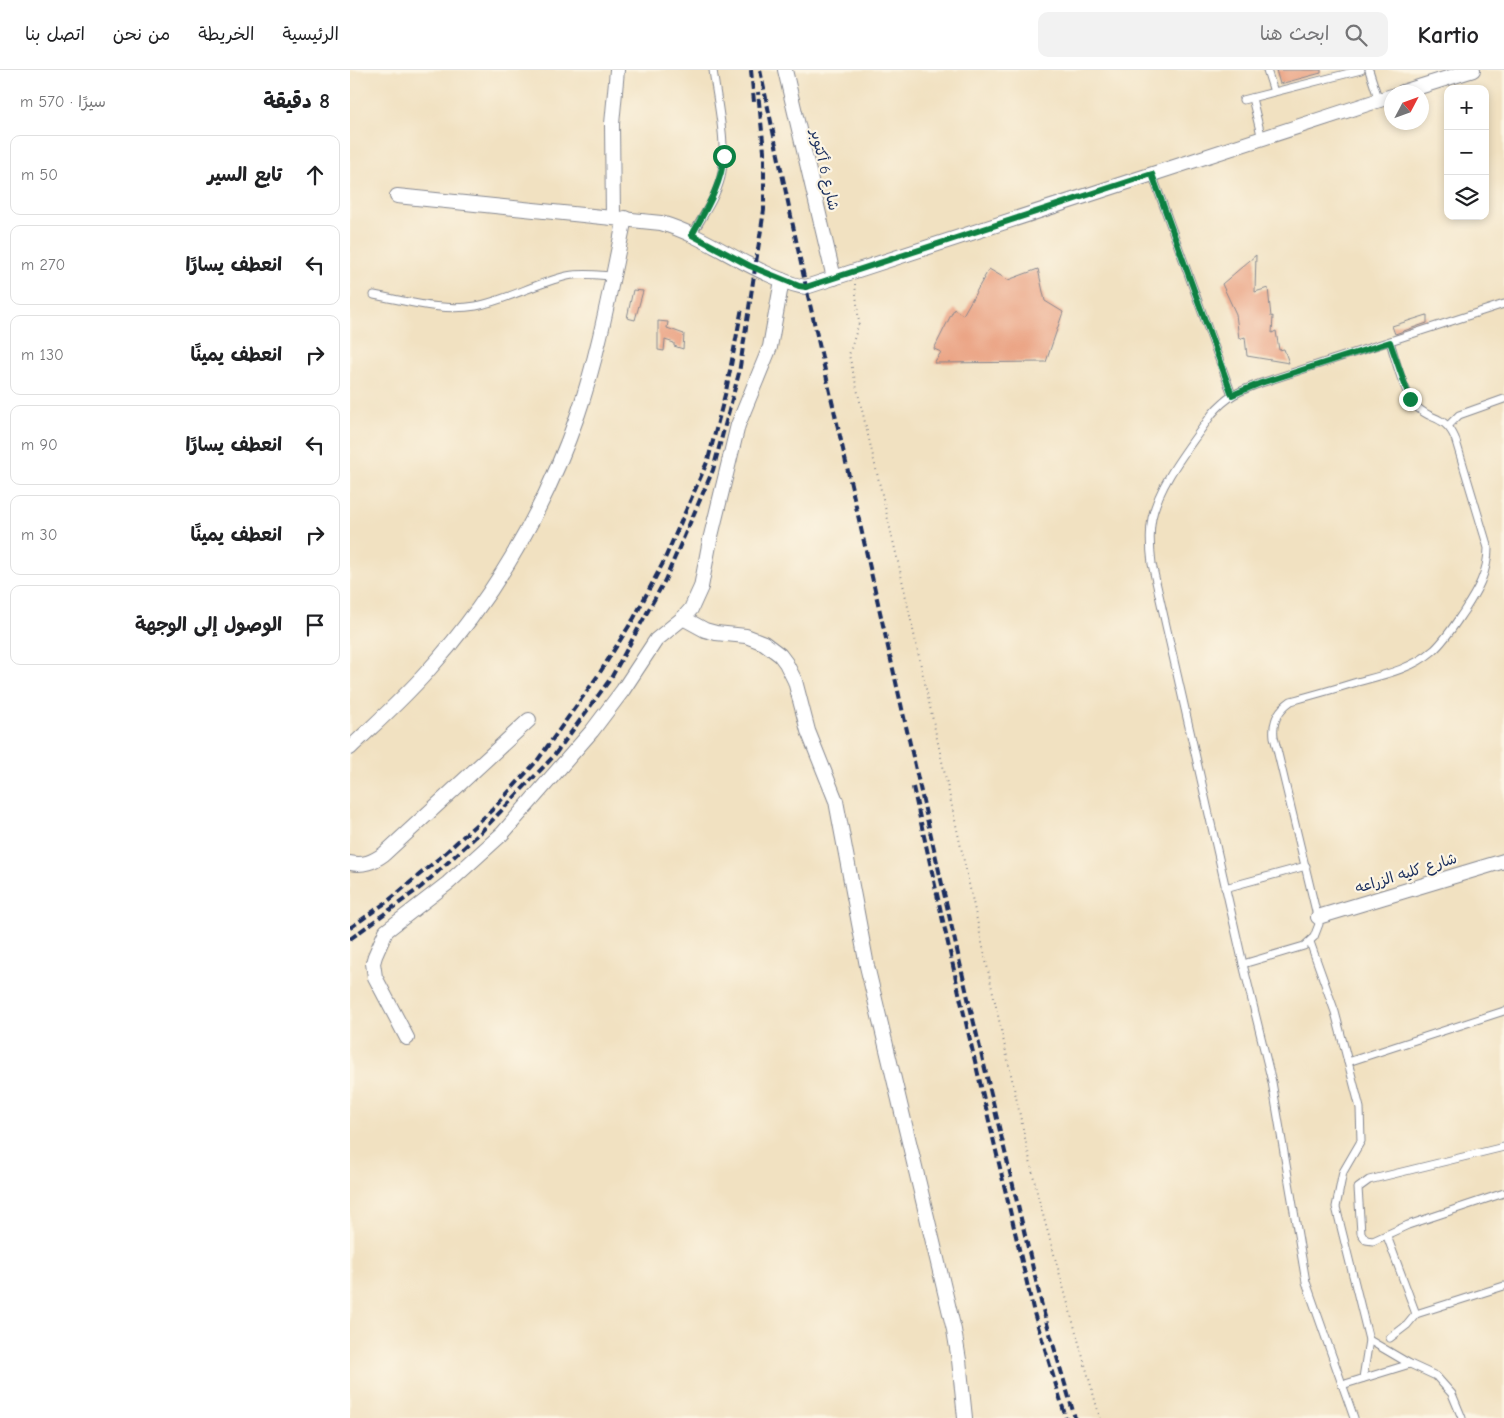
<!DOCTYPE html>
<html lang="ar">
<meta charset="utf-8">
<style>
body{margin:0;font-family:"Comic Neue","Playpen Sans Arabic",sans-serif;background:#f2f2f2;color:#202124;direction:rtl}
.controls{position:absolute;right:15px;top:15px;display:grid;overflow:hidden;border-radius:10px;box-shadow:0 2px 8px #0003}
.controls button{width:45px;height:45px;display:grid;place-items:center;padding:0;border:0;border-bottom:1px solid #e0e0e0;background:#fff;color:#202124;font:25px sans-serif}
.compass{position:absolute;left:1034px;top:15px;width:45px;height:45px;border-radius:50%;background:#fff;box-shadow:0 2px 8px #0003;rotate:49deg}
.stop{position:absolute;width:15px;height:15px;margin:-11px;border:4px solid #0b8043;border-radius:50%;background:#fff}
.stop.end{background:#0b8043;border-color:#fff;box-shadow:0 1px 5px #0008}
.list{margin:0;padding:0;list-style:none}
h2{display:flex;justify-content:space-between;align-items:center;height:65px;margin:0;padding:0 20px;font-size:21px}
h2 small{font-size:16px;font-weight:400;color:#757577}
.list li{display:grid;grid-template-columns:32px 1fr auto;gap:15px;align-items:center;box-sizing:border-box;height:80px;margin:0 10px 10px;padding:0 10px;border:1px solid #e0e0e0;border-radius:10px}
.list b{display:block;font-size:19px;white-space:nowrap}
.list em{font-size:16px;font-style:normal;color:#757577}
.icon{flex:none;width:28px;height:28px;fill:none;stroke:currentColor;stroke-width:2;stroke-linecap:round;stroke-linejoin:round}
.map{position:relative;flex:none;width:1154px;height:1348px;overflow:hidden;direction:ltr}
header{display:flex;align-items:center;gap:30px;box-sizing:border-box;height:70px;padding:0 25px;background:#fff;border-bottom:1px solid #e0e0e0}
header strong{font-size:24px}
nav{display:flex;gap:28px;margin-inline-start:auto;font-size:18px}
.search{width:350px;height:45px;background:#f2f2f2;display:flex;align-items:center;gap:12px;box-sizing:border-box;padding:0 18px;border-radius:10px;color:#757577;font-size:19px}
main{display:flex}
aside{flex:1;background:#fff}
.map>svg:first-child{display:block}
.building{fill:#e99c7b}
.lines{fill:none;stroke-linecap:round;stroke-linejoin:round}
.service-casing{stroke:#868890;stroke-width:9}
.minor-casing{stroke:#868890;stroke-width:16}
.path{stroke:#868890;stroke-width:2;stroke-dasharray:1 4;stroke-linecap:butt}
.service{stroke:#fff;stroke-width:7}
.minor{stroke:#fff;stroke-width:14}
.rail{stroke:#1b2f5e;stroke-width:4;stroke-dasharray:8 4;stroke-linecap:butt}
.route{stroke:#0b8043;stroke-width:6}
.labels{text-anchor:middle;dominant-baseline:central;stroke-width:4.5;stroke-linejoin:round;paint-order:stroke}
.street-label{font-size:15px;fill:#1b2f5e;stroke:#fcf5e5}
</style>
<header>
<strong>Kartio</strong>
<div class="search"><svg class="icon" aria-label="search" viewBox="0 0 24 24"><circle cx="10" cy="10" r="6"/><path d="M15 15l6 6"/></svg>ابحث هنا</div>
<nav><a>الرئيسية</a><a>الخريطة</a><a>من نحن</a><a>اتصل بنا</a></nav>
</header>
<main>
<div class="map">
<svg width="1154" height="1348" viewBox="0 0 1154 1348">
<rect width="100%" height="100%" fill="#fcf5e5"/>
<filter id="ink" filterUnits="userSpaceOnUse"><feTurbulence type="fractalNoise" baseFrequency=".02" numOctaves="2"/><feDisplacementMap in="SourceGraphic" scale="10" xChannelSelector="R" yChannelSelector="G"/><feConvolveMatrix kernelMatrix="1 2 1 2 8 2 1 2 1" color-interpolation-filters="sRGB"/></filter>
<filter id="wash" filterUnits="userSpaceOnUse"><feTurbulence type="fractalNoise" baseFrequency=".0096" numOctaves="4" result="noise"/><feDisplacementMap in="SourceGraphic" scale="20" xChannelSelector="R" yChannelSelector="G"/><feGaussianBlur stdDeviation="1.12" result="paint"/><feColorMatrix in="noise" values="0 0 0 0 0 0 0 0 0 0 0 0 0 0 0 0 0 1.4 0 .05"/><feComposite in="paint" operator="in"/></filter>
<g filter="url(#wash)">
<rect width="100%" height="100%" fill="#f1e1c1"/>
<g id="blocks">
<g class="building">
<polygon points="926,0 971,0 971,3 930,14"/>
<polygon points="906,185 905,222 918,218 921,247 923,246 922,263 926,261 929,280 934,279 939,293 897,286 895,267 889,269 886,244 872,214"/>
<polygon points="639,199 658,210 688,199 695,231 713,242 696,292 584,293 591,282 584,279 604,239 613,245"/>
<polygon points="283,220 293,221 285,250 277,248"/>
<polygon points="1077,245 1077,253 1045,264 1042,256"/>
<polygon points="308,251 318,252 317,258 334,264 333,279 324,276 324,273 315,270 314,281 308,280"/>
</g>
</g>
</g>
<g filter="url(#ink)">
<use href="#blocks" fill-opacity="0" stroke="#868890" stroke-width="1"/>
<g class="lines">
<g class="service-casing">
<g id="service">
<polyline points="917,0 924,22"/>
<polyline points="1019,0 1029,31"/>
<polyline points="902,28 912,69"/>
<polyline points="893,30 1011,0"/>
<polyline points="802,104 882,325"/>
<path d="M342,165c10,-18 24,-37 29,-58 7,-30 -4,-76 -8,-107"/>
<path d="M24,225c33,6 68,17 102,11 31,-6 60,-23 91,-30 16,-3 30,-1 46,0"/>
<polyline points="1098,356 1109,345 1154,329"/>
<polyline points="875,818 956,796"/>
<polyline points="960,872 985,942 1010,1038 1011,1071 993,1102 986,1137 1019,1270 1060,1294"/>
<path d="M893,894l61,-18 10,-9 5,-13 -45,-187c-2,-16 4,-27 17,-36 22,-6 44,-12 66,-19 27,-7 55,-13 77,-32 12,-11 21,-26 30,-39 13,-20 24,-38 24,-63l-33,-110c-10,-23 -24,-17 -38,-31 -14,-14 -21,-47 -27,-65"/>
<polyline points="998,992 1154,941"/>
<polyline points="1154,1077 1019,1110 1008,1118 1011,1163 1016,1170 1023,1171 1058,1155 1154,1123"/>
<polyline points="1037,1166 1066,1244 1057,1255 1040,1268"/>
<polyline points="1066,1244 1154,1216"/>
<polyline points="1013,1308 1019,1270"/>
<polyline points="992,1315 1060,1294 1086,1306 1102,1324 1112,1348"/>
<path d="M1004,1348l-48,-136 -34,-200 -29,-118 -91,-400c-2,-16 -3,-31 0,-46 8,-37 39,-73 60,-104 15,-18 27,-23 49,-31l243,-79"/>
</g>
</g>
<g class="minor-casing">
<g id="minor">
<polyline points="435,0 484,208"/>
<polyline points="1053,22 1123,0"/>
<path d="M47,126l264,27c38,11 72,36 109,52 12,5 23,11 36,12l586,-191"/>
<polyline points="263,147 262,54 267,0"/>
<polyline points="333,548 355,560 366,563 396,566 414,573 430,585 436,593 445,611 458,661 486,731 517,896 604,1260 609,1290 615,1348"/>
<path d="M0,678c26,-25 52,-48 76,-75 68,-75 119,-164 152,-259 22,-64 33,-131 47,-196"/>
<path d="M0,793c13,3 23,-1 34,-9l145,-134"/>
<polyline points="968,847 1154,791"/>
<polyline points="57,968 25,907 23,893 25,886 36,861 98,813 152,764 242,661 273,620 306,570 333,548 341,539 351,517 360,470 388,355 420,277 432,210"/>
</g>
</g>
<polyline class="path" points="505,214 509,253 499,285 549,496 688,1127 750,1348"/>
<use href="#service" class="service"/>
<use href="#minor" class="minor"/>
<g class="rail">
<polyline points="401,0 404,32"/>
<polyline points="410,0 456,217 617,924 693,1240 725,1348"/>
<polyline points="563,717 610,927 684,1243 716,1348"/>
<polyline points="0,858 38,831 93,785 142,740 187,691 249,604 284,548 313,493 358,390 376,321 392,238"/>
<polyline points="0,869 71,817 131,762 203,687 261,608 315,510 363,400 389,303 414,140 414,81 408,22"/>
</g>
</g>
</g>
<g class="lines" filter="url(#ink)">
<path class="route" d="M374,86c-3,30 -18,53 -32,79l58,31 49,20 7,1 346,-113 80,221 29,-12 129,-41 20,57"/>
</g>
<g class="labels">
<g class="street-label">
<text transform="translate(475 100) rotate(77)">شارع 6 أكتوبر</text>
<text transform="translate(1056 803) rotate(-17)">شارع كليه الزراعه</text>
</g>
</g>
</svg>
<div class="controls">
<button>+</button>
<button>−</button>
<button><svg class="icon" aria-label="layers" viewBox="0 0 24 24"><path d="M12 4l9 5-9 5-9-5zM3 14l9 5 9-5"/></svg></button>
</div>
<svg class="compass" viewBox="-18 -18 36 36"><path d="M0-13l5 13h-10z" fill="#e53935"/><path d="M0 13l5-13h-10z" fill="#757577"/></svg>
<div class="stop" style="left:374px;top:86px"></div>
<div class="stop end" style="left:1060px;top:329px"></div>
</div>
<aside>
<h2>8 دقيقة<small>سيرًا · 570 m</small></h2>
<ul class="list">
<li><svg class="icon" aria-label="ahead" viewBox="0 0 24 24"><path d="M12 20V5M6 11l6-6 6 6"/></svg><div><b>تابع السير</b></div><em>50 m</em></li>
<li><svg class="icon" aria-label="left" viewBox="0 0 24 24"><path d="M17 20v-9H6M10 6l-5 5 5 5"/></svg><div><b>انعطف يسارًا</b></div><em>270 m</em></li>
<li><svg class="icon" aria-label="right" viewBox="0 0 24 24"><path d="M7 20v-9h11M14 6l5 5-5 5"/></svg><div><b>انعطف يمينًا</b></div><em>130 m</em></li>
<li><svg class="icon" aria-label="left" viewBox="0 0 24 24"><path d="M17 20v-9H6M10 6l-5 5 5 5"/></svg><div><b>انعطف يسارًا</b></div><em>90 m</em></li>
<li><svg class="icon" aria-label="right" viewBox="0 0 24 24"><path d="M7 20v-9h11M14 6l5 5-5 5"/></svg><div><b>انعطف يمينًا</b></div><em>30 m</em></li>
<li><svg class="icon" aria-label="arrive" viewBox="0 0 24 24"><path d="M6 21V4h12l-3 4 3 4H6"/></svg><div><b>الوصول إلى الوجهة</b></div></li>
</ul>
</aside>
</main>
